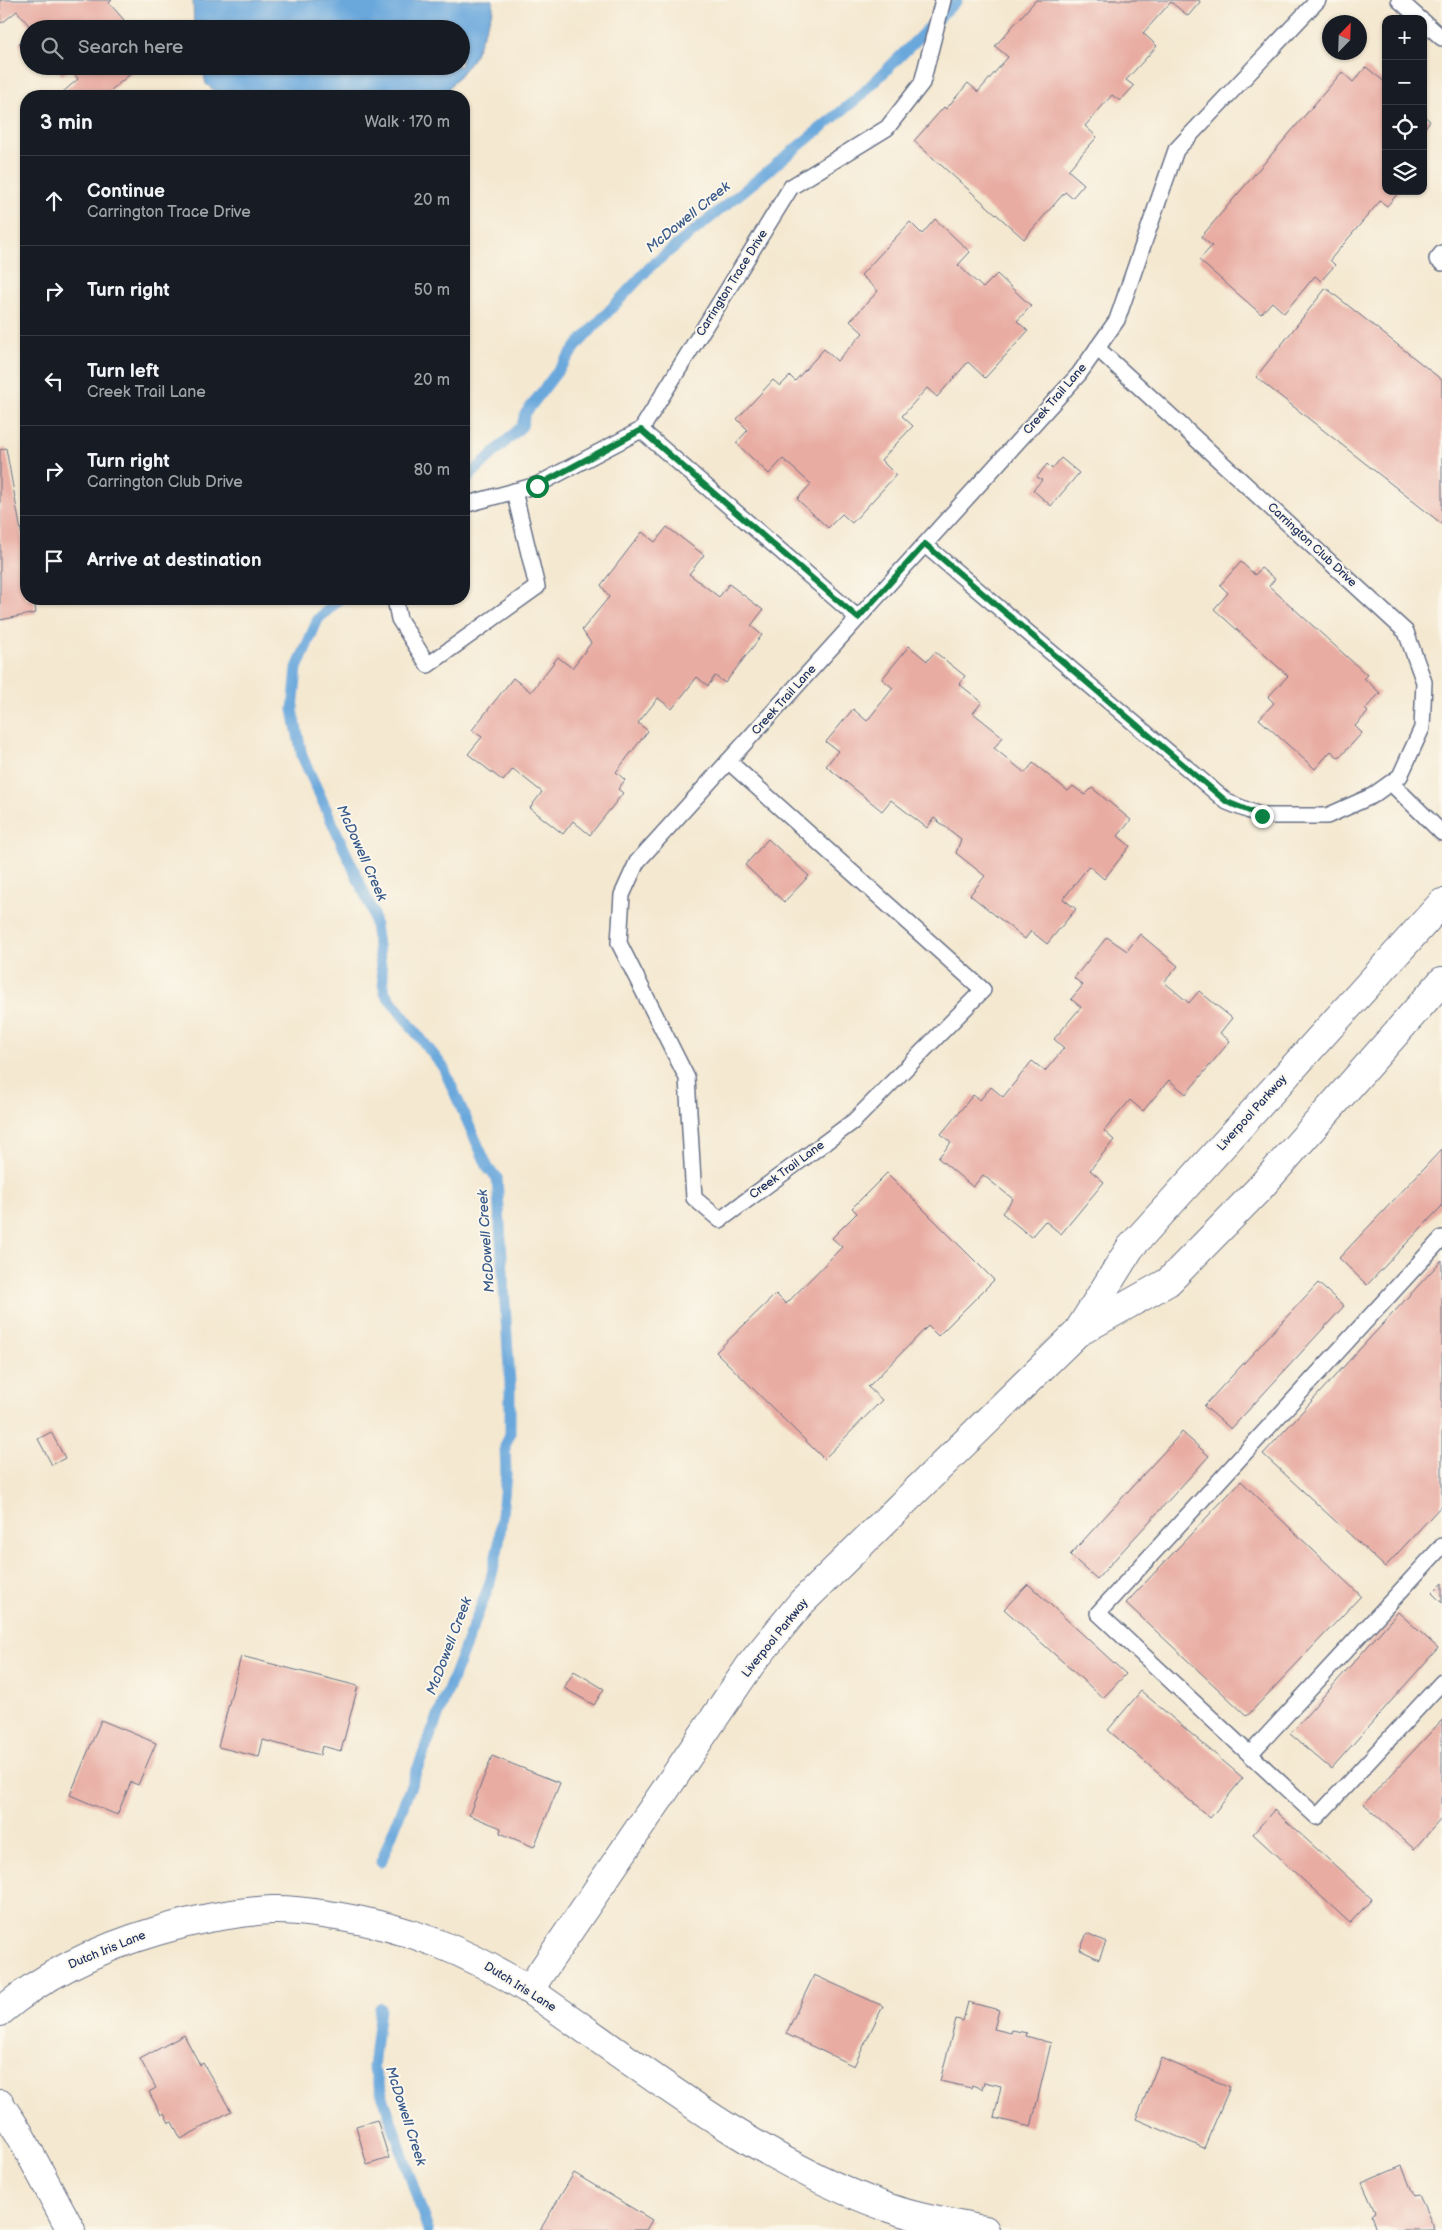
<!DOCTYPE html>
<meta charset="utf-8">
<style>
body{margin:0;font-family:"Balsamiq Sans",sans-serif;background:#20242c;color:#f1f3f6}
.controls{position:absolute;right:15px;top:15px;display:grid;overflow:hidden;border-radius:10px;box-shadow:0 1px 4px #0004}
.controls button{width:45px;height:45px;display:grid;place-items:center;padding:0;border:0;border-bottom:1px solid #363941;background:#171b24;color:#f1f3f6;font:25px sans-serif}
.compass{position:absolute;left:1322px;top:15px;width:45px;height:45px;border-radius:50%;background:#171b24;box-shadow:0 1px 4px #0004;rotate:23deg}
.stop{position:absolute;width:15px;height:15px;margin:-11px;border:4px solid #0b8043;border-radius:50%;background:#fff}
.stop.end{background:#0b8043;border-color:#fff;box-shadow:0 1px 5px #0008}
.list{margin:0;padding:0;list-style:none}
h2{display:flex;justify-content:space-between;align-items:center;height:65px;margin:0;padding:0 20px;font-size:21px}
h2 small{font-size:16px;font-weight:400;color:#9ea1a6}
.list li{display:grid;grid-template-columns:32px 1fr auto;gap:15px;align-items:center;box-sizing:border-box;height:90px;padding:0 20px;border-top:1px solid #363941}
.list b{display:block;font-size:19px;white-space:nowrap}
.list p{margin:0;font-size:16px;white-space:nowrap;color:#9ea1a6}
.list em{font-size:16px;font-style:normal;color:#9ea1a6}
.icon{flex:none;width:28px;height:28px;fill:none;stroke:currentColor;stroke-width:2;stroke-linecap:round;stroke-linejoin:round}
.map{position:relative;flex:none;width:1442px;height:2230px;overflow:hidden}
.search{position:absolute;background:#171b24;box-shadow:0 1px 4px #0004;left:20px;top:20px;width:450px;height:55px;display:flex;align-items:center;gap:12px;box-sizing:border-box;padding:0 18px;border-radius:28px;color:#9ea1a6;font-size:19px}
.panel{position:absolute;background:#171b24;box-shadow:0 1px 4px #0004;left:20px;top:90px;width:450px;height:515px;border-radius:20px}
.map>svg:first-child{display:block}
.water{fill:#6aa8dc;stroke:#426c9d}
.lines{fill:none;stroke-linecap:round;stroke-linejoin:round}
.stream{stroke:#6aa8dc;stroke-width:11}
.building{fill:#e8aca2}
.lane-casing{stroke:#677086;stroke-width:18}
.street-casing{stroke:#677086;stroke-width:30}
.lane{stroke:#fff;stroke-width:15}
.street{stroke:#fff;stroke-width:28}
.route{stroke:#0b8043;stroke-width:6}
.labels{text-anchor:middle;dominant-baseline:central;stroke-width:4;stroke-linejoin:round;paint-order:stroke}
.street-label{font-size:12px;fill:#1b2f5e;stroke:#fbf7ec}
.water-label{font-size:14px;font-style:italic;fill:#37598a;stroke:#fbf7ec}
</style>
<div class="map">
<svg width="1442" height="2230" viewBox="0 0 1442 2230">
<rect width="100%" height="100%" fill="#fbf7ec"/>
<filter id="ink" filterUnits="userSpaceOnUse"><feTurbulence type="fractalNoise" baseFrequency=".02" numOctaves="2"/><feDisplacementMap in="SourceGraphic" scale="10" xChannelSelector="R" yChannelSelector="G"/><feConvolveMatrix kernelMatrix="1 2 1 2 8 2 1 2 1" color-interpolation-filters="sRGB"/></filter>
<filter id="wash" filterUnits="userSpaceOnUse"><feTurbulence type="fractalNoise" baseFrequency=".0096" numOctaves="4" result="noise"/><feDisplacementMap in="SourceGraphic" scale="20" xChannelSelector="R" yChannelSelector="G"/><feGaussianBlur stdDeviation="1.12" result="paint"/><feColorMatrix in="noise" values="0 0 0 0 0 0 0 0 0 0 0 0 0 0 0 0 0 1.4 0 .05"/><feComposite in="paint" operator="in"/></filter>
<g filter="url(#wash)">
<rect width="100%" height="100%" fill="#f4e8d0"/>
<polygon class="water" points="193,0 493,0 493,10 473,59 442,96 222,96 206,84 202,66 461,66 461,29 194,29"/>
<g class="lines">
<g class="stream">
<polyline points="464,481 522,426 525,414 579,343 651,266 859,97 957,0"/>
<polyline points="340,599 318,619 297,668 293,710 302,756 373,912 385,993 443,1067 489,1170 497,1177 510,1383 510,1434 505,1446 506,1475 499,1543 490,1583 381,1862"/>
<polyline points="380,2008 373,2067 428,2230"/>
</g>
</g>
<g id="blocks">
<g class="building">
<polygon points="0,0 112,0 109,3 124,20 115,29 32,29 17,11 2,23 0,21"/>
<polygon points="1036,0 1199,0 1200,2 1188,16 1171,2 1143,33 1157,46 1126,80 1134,86 1120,101 1112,95 1085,126 1097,137 1068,170 1084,184 1072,198 1065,192 1024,239 914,141 944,107 946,109 968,83 978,92 1008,57 995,46"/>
<polygon points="29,36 29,55 19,44"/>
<polygon points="53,66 140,66 104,96 66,96 63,92 78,79 70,69 62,76"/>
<polygon points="1366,67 1386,83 1386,191 1400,191 1387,206 1380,201 1330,260 1335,265 1321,281 1315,276 1284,313 1272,302 1261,314 1199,260 1212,246 1201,237 1342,72 1353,82"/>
<polygon points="1423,115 1430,121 1423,130"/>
<polygon points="935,219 970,252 958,265 983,288 997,274 1031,306 1017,321 1028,331 985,378 968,362 937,397 927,388 902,416 913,426 881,460 896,475 852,523 842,514 828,528 797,499 811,484 783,459 769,474 736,443 748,430 737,419 773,380 780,386 790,376 795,381 824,349 837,361 863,333 850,321 878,291 861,275 910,222 922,234"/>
<polygon points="1326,288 1442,380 1442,524 1256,377"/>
<polygon points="6,448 26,559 26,599 34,599 36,613 0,620 0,450"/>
<polygon points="1061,458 1079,473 1051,506 1033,490 1042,480 1037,477 1047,464 1052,469"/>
<polygon points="667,527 704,555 689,574 719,597 729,584 763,610 751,626 762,635 725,683 715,676 708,686 697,677 672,709 658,698 638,723 648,731 616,772 625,780 618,789 623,793 590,835 573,821 563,834 530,808 542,792 513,769 503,781 468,754 482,737 472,730 513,678 531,692 558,657 572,668 591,643 582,630 609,597 601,585 642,532 655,542"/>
<polygon points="1241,562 1255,575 1261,568 1275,579 1269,586 1367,675 1364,678 1380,693 1365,709 1368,712 1355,726 1362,733 1339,758 1331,751 1315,769 1259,719 1274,703 1268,697 1288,676 1214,609 1228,593 1220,585"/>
<polygon points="909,646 927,661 935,652 965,676 959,684 982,702 973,713 1003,737 994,748 1025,773 1033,763 1068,791 1073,786 1085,795 1092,788 1131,820 1118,836 1130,846 1104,879 1089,866 1063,899 1076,909 1047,944 1031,931 1025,939 970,895 985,876 956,853 961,839 934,818 927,828 891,800 882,811 826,766 838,751 826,742 853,709 867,721 893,688 882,679"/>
<polygon points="768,839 809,876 784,902 745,865"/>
<polygon points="1140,934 1178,966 1164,982 1189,1003 1199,991 1232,1018 1220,1033 1230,1041 1186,1094 1169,1080 1143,1111 1130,1100 1104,1131 1114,1140 1090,1170 1104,1182 1061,1234 1045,1221 1031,1237 1002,1213 1013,1199 983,1175 973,1187 938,1158 951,1143 941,1134 973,1095 980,1100 991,1087 1003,1097 1032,1061 1045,1071 1064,1048 1054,1039 1081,1007 1071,999 1083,985 1074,978 1107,937 1127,951"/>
<polygon points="1442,1149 1442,1206 1367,1285 1339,1258"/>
<polygon points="887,1173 994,1280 938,1336 928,1326 868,1387 882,1400 824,1459 716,1352 776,1294 786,1304 842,1247 832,1238 857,1213 852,1208"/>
<polygon points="1442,1260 1442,1505 1385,1567 1263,1454"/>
<polygon points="1318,1283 1344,1306 1231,1429 1204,1406"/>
<polygon points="51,1432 65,1458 52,1465 38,1439"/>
<polygon points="1182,1432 1209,1456 1097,1579 1070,1555"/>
<polygon points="1241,1481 1361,1596 1247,1716 1126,1603"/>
<polygon points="1442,1583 1442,1603 1432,1593"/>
<polygon points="1028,1584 1126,1674 1103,1698 1004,1609"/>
<polygon points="1398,1612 1438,1648 1331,1769 1290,1734"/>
<polygon points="241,1656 358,1686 341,1751 322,1746 320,1755 263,1740 259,1757 218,1747"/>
<polygon points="574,1671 604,1689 594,1705 564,1688"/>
<polygon points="1141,1691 1243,1778 1210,1818 1108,1730"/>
<polygon points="101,1720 156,1743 138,1785 131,1782 117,1815 70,1795"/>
<polygon points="1442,1720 1442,1818 1414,1849 1364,1804"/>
<polygon points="492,1756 560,1783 534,1847 500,1833 501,1828 469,1815"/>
<polygon points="1274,1810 1372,1899 1350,1923 1253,1834"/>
<polygon points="1087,1933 1106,1942 1099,1959 1080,1950"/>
<polygon points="814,1975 883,2006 854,2066 786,2034"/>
<polygon points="968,2002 999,2010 994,2029 1011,2033 1012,2030 1027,2033 1026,2036 1051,2043 1031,2127 994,2118 1001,2086 984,2082 982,2089 972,2085 971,2088 940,2081 956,2019 963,2021"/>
<polygon points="184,2035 200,2065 203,2063 231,2111 181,2139 172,2122 169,2123 164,2113 161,2115 149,2092 156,2088 140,2059"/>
<polygon points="1161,2058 1230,2087 1204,2148 1136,2119"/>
<polygon points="377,2120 389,2158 367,2165 356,2126"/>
<polygon points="1402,2166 1414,2196 1419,2195 1435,2230 1376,2230 1371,2215 1375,2212 1362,2183"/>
<polygon points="574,2173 652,2220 646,2230 540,2230"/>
</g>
</g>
</g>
<g filter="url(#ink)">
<use href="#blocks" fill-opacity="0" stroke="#677086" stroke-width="1"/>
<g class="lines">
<g class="lane-casing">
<g id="lane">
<polyline points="1399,0 1420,19"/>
<polyline points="1423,21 1442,38"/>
<polyline points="1442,253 1437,259 1442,263"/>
<polyline points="641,430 858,618"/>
<polyline points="464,505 537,485 641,430 791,187 887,128 922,83 943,0"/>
<polyline points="925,545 1227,802 1262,816 1327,816 1372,796 1400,776 1422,728 1424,682 1406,632 1097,348"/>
<polyline points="395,599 399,619 428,665 537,587 514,491"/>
<polyline points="728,761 983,990 854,1121 720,1220 694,1198 687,1078 619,943 622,895 637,862 1079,374 1117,320 1176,150 1318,0"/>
<polyline points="1391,783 1442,833"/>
<polyline points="1442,1238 1098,1613 1317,1817 1442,1682"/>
<polyline points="1250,1754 1442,1546"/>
</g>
</g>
<g class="street-casing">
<g id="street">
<polyline points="1081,1331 1168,1282 1258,1190 1442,981"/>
<polyline points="529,1990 751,1664 802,1602 1077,1333 1130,1248 1442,903"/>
<path d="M0,2012c46,-39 99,-64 157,-81 37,-11 76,-19 115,-21 22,-1 43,3 64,6 74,12 130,35 193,74 112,77 224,168 352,215 33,13 69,18 104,25"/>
<polyline points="0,2104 19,2133 71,2230"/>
</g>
</g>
<use href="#lane" class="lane"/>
<use href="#street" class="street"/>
</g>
</g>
<g class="lines" filter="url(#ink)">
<polyline class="route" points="537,486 641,430 858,618 925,544 1227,802 1262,816"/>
</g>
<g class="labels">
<g class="street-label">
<text transform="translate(732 283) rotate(-58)">Carrington Trace Drive</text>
<text transform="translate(1055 399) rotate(-49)">Creek Trail Lane</text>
<text transform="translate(1312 545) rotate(43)">Carrington Club Drive</text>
<text transform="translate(784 700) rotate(-48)">Creek Trail Lane</text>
<text transform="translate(1252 1113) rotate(-48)">Liverpool Parkway</text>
<text transform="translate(787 1170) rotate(-36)">Creek Trail Lane</text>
<text transform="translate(775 1638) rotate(-51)">Liverpool Parkway</text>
<text transform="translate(107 1950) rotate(-22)">Dutch Iris Lane</text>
<text transform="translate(520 1987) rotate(32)">Dutch Iris Lane</text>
</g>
<g class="water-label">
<text transform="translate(688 217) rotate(-39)">McDowell Creek</text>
<text transform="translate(362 853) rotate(66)">McDowell Creek</text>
<text transform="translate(486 1241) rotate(-94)">McDowell Creek</text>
<text transform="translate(449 1646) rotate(-69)">McDowell Creek</text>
<text transform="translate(406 2116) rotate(72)">McDowell Creek</text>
</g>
</g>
</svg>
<div class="controls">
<button>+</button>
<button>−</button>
<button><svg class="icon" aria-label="locate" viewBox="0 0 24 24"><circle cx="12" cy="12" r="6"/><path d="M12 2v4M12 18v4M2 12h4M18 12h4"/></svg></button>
<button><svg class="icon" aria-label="layers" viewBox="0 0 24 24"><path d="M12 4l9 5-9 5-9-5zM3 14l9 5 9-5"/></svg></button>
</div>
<svg class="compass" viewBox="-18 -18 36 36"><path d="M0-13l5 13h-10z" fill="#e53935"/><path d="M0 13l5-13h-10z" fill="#9ea1a6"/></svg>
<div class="stop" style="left:537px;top:486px"></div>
<div class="stop end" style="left:1262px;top:816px"></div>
<div class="search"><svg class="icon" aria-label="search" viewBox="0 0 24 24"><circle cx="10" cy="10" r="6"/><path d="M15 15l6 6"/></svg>Search here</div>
<section class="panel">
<h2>3 min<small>Walk · 170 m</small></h2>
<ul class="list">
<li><svg class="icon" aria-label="ahead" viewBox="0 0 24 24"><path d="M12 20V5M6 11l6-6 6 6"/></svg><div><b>Continue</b><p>Carrington Trace Drive</p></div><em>20 m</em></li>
<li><svg class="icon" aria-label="right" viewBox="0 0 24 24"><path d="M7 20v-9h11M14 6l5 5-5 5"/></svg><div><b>Turn right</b></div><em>50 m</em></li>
<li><svg class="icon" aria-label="left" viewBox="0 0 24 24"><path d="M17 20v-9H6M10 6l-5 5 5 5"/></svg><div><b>Turn left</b><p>Creek Trail Lane</p></div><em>20 m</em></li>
<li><svg class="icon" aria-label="right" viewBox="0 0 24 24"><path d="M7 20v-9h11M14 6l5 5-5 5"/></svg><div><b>Turn right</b><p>Carrington Club Drive</p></div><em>80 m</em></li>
<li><svg class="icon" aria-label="arrive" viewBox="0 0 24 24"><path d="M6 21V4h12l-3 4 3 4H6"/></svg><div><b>Arrive at destination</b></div></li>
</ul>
</section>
</div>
